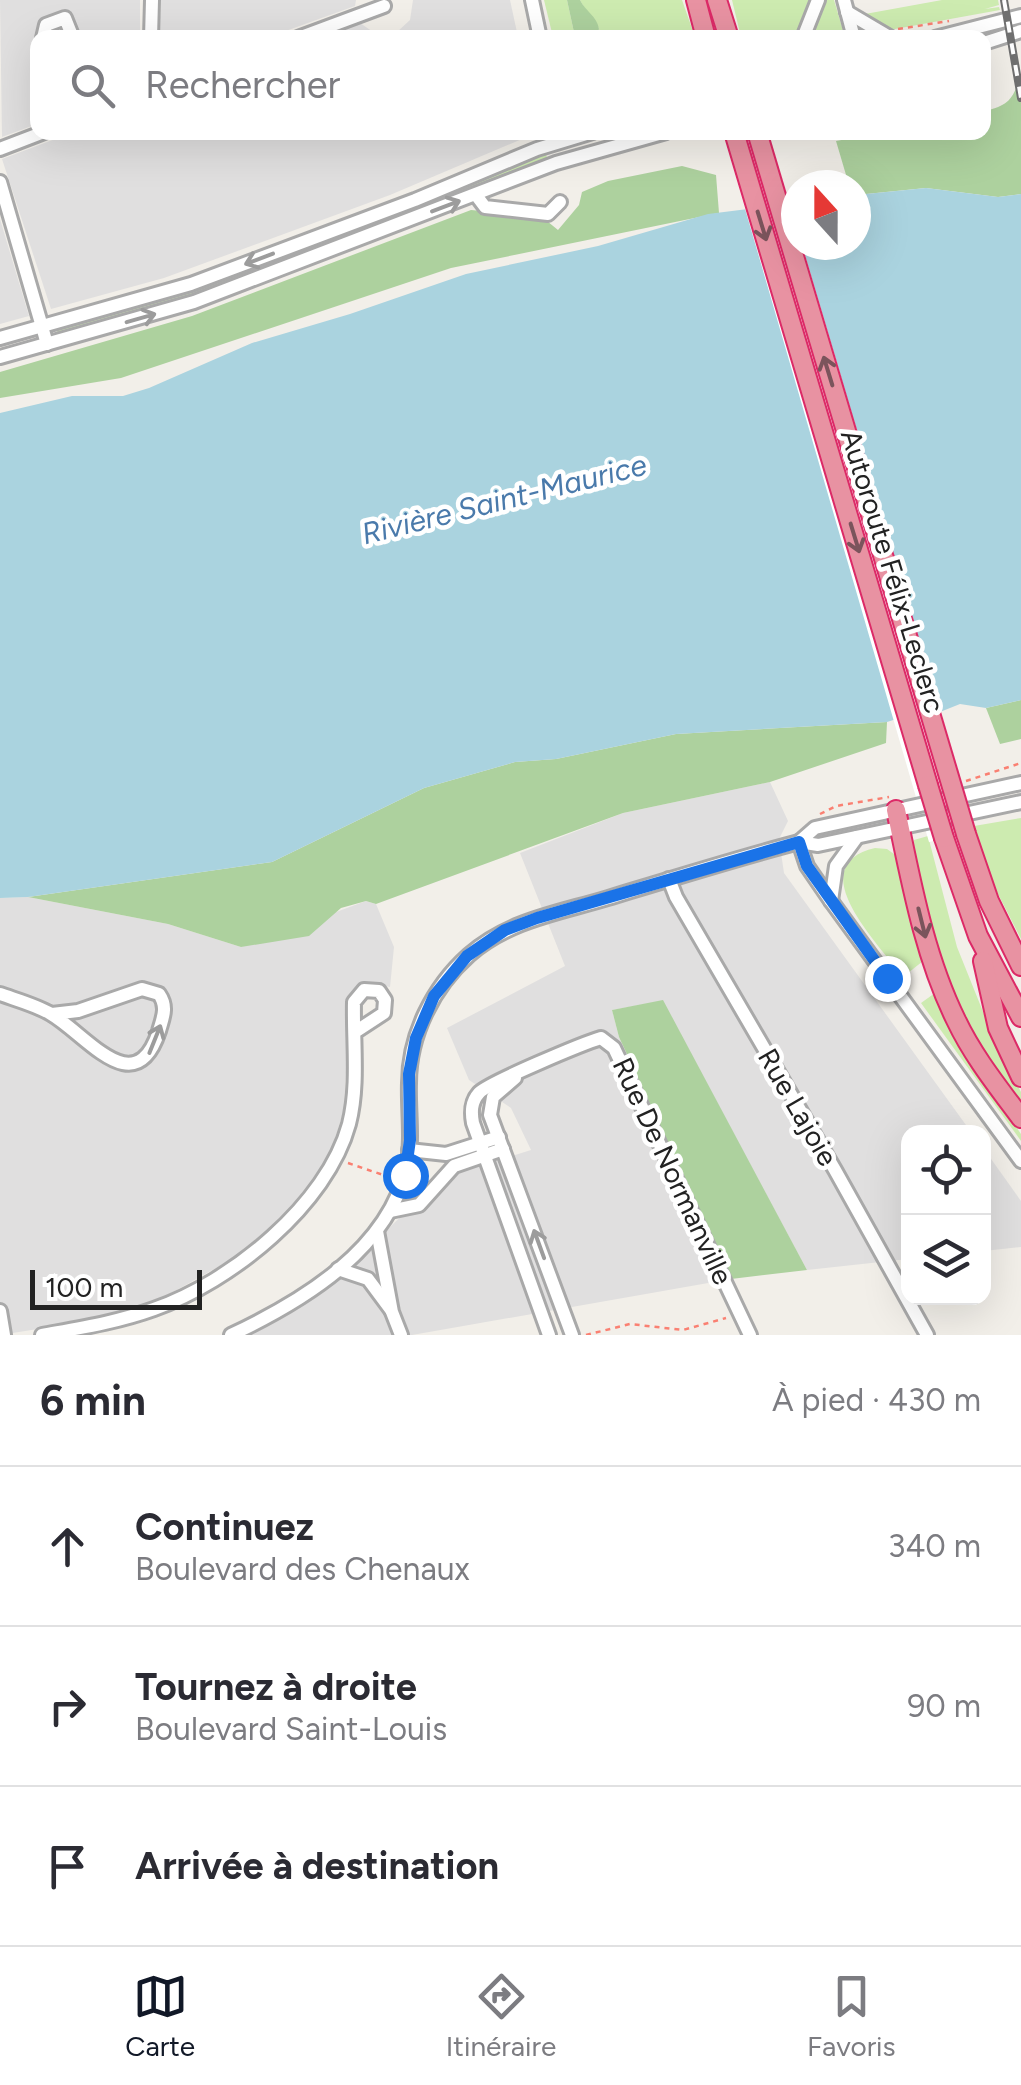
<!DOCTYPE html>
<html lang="fr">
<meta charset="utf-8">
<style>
body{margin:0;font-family:Figtree,sans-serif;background:#f2f2f3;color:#2b2b33}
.controls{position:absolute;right:30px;bottom:30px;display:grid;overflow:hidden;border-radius:20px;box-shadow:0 10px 40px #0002}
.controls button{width:90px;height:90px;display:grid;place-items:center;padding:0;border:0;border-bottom:2px solid #e1e1e2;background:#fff;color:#2b2b33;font:50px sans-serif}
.compass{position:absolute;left:781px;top:170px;width:90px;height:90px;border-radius:50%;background:#fff;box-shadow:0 10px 40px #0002;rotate:339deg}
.scale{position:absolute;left:30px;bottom:25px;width:172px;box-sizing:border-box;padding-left:10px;border:5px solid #222;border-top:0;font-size:28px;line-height:35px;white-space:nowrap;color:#222;-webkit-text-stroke:8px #fff;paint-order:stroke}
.stop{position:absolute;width:30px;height:30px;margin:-22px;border:8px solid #1a73e8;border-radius:50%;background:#fff}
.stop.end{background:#1a73e8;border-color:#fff;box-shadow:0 2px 10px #0008}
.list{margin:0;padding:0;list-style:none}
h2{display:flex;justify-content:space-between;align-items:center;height:130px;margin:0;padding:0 40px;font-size:42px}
h2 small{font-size:32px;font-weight:400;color:#7c7c81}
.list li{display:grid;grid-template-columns:65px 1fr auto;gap:30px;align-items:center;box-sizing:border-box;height:160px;padding:0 40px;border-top:2px solid #e1e1e2}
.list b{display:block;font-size:38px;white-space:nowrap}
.list p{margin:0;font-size:32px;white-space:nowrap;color:#7c7c81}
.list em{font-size:32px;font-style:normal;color:#7c7c81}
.icon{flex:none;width:55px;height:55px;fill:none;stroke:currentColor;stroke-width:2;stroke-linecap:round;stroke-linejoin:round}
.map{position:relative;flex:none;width:1021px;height:1335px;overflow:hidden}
.search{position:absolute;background:#fff;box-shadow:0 10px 40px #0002;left:30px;right:30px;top:30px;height:110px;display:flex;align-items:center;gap:25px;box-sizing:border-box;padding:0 35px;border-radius:20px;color:#7c7c81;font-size:38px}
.sheet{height:610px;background:#fff}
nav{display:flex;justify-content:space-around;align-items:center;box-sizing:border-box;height:140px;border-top:2px solid #e1e1e2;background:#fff;font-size:28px;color:#7c7c81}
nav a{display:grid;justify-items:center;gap:5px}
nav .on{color:#111827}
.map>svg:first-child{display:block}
.residential{fill:#e0dfdf}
.grass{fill:#cdebb0}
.forest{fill:#add19e}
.water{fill:#aad3df}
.pier{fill:#fff}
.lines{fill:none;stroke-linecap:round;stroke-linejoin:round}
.minor-casing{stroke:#a9a9a9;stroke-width:18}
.highway-casing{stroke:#dc2a67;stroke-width:22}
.path{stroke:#fa8072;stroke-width:2.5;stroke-dasharray:5 5;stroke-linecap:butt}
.minor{stroke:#fff;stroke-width:12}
.highway{stroke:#e892a2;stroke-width:18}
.rail-casing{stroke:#707070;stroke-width:8}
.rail{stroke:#fff;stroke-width:4;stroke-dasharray:11;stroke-linecap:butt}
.highway-bridge-casing{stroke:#dc2a67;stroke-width:22;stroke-linecap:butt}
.highway-bridge{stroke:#e892a2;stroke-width:18}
.oneway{stroke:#9c9c9c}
.oneway2{stroke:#7b545c}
.route{stroke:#1a73e8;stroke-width:12}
.labels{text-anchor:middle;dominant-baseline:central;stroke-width:9;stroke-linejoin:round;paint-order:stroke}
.street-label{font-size:28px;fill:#222;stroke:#fff}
.water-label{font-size:30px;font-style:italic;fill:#4a7aab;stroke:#fff}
</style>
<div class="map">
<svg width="1021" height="1335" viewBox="0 0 1021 1335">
<rect width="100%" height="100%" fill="#f2efe9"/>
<g class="residential">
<polygon points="0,0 140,0 140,37 38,38 37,124 2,137"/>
<polygon points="161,0 356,0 355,6 269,37 159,37"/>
<polygon points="413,0 510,0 518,37 322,37 360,23 376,34 396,33 410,20"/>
<polygon points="71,133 71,132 536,133 390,195 164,278 51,309 2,159"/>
<polygon points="0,219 29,316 0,324"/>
<polygon points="770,782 788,821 779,839 784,873 971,1132 908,1132 908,1259 807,1270 662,1001 612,1010 619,1037 731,1279 412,1335 240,1335 369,1247 435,1184 460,1172 531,1150 511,1108 469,1080 447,1028 565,966 520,853 623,813"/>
<polygon points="28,897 168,924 241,947 366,901 376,904 394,947 390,987 370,983 357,989 350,998 344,1110 331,1151 323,1168 282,1217 234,1258 157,1301 88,1321 0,1335 0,898"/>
<polygon points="984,1149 1021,1201 1021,1247 984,1251"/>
</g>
<g class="grass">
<polygon points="544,0 567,0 575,37 553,37"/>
<path d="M580,0h102l13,37h-99l3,-8c-5,-12 -13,-17 -19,-29z"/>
<polygon points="732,0 809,0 805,19 794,38 741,37"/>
<polygon points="825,0 834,0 845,37 812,37"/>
<polygon points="942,0 998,0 999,5 985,9 999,7 1000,10 895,29 887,29 865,14"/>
<polygon points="546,154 548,161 330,245 327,238"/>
<polygon points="308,246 311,253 186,299 58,335 56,328 190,290"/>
<polygon points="1021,818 1021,939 996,890 974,826"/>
<path d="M928,836l29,111 41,102 23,43v15c-22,-28 -44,-57 -60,-89 -26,-53 -36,-114 -50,-170l3,-8z"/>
<path d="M875,848l12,1 11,8 25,104 -20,16c-23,-32 -104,-111 -28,-129z"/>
<polygon points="935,993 955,1038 1021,1134 1021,1141 921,1003"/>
</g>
<g class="forest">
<path d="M567,0h13c6,12 17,16 19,29l-3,8h-21z"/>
<path d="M1021,75v119l-23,3 -72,-9 -70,7v-10h-7l-13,-44 44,-8 104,-1v-21c25,-5 29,-12 37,-36z"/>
<polygon points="682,166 716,175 719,213 451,268 121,378 0,398 0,372 192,316 471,210 542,217 558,230 579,205 582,192 608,181"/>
<polygon points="1021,700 1021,739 1000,744 986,708"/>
<polygon points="887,722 886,743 770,782 623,813 376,904 366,901 341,908 309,936 241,947 168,924 28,897 272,862 424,788 515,762 556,759 676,734"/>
<polygon points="663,1000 807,1270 731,1279 619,1037 612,1010"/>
</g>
<polygon class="water" points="926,188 998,197 1021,194 1021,700 986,708 960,704 940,712 906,716 887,722 676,734 556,759 515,762 424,788 272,862 28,897 0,898 0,413 72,396 123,396 149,388 252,343 350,314 466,274 598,246 708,214 796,203 796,245 856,245 856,195"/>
<polygon class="pier" points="723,133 768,133 796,226 796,245 802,245 976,832 929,842"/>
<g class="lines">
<g class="minor-casing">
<g id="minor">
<polyline points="532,0 540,38"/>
<polyline points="844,0 854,38"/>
<polyline points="847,12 891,38"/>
<polyline points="43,38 46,25 65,18 73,38"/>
<polyline points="151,38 152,0"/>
<polyline points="298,38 384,6"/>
<polyline points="803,38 818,0"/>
<polyline points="935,38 1021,16"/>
<polyline points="984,43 1021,31"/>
<polyline points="0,149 44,132"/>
<polyline points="0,182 47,344"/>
<polyline points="476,195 485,207 548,214 560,202"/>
<polyline points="0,338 191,284 415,200 537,149 593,132"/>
<polyline points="0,357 194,302 556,163 666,132"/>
<polyline points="799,842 807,866 831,901 1021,1161"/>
<polyline points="799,842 815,828 1021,783"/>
<polyline points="669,879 676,897 835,1170 927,1335"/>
<polyline points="831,901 836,866 857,837"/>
<path d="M0,994c17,6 36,11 51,20 36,21 84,90 108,17 4,-14 9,-24 0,-37l-17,-5 -64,22 -26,3"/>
<polyline points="515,1078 493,1097 490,1115 572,1335"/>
<polyline points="409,1150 446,1154 499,1137"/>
<polyline points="390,1211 419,1205 454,1166 503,1149"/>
<polyline points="377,1231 392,1312 401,1335"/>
<polyline points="338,1269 368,1279 391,1310"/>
<polyline points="0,1311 4,1335"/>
<path d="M42,1335c38,-7 76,-13 112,-26 77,-27 173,-104 195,-185 10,-39 4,-82 5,-122l10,-12 15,1 6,9 -1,13 -29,19"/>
<path d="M231,1335c72,-34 157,-85 176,-168 6,-28 1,-56 2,-84 0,-48 24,-96 60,-128 40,-35 90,-42 139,-57 59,-18 117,-36 176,-52l15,-4 19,3 203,-43"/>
<path d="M549,1335l-76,-212c-2,-11 -2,-21 6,-30 9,-10 105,-50 122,-55l13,10 136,287"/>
</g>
</g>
<g class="highway-casing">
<g id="highway">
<polyline points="696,0 706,38"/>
<polyline points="717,0 729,38"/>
<polyline points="734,132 928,785"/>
<path d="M896,810c15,71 28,145 60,210 17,36 42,67 65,98"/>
<polyline points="966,834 989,901 1021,966"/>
<polyline points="944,838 978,936 1021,1017"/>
<polyline points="983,961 998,1028 1021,1077"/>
</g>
</g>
<g class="path">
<polyline points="898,29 949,21"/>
<polyline points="966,781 1021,763"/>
<polyline points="820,814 836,806 889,797"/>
<polyline points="348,1163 392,1178"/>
<polyline points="586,1335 630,1324 683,1330 726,1318"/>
</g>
<use href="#minor" class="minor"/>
<use href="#highway" class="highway"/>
<g class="rail-casing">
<polyline id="rail" points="1004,0 1021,98"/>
</g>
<use href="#rail" class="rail"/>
<g class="highway-bridge-casing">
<g id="highway-bridge">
<polyline points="757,132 966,834"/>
<polyline points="928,785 944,838"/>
</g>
</g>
<use href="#highway-bridge" class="highway-bridge"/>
</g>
<defs><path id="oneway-shaft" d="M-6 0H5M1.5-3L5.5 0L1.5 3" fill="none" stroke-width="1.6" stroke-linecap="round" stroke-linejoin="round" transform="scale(2.5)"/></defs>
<g class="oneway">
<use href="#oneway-shaft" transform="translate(446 206) rotate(-21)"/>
<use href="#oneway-shaft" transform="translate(259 259) rotate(159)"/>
<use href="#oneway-shaft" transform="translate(141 318) rotate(-16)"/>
<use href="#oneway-shaft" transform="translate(155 1039) rotate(-68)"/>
<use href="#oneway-shaft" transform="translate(539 1244) rotate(-110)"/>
</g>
<g class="oneway2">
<use href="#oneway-shaft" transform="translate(762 226) rotate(73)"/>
<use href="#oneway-shaft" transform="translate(828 371) rotate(-107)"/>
<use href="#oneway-shaft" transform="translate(855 538) rotate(73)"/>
<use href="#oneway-shaft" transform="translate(922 923) rotate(76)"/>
</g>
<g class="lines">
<polyline class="route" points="405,1175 410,1140 409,1074 416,1038 434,996 467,956 505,930 537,918 799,842 807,866 887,978"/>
</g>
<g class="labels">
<g class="street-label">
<text transform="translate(893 571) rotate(73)">Autoroute Félix-Leclerc</text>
<text transform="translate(798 1107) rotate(60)">Rue Lajoie</text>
<text transform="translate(673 1171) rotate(65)">Rue De Normanville</text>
</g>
<g class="water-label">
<text transform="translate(504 499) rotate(-14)">Rivière Saint-Maurice</text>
</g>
</g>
</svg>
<div class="controls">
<button><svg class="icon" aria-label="locate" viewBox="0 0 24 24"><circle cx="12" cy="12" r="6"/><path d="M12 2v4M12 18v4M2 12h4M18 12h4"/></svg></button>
<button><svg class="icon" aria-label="layers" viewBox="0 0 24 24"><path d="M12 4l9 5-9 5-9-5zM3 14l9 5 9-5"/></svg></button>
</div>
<svg class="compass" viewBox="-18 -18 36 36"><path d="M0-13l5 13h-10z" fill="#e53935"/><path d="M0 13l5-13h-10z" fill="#7c7c81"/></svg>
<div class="scale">100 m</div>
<div class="stop" style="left:405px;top:1175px"></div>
<div class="stop end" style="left:887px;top:978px"></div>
<div class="search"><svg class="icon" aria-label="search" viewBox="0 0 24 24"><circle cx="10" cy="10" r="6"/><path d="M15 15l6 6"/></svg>Rechercher</div>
</div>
<section class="sheet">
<h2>6 min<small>À pied · 430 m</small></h2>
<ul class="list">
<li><svg class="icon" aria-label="ahead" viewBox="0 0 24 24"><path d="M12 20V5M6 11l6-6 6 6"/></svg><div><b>Continuez</b><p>Boulevard des Chenaux</p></div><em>340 m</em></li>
<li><svg class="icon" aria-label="right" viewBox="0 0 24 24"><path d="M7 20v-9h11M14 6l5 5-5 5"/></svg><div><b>Tournez à droite</b><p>Boulevard Saint-Louis</p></div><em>90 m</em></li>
<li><svg class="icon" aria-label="arrive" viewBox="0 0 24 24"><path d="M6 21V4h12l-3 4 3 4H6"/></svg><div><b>Arrivée à destination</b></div></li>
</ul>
</section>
<nav>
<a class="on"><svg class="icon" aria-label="map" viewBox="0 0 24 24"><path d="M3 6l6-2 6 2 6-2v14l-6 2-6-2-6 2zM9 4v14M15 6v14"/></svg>Carte</a>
<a><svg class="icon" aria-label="directions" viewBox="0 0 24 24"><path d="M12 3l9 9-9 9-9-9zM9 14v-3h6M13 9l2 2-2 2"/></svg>Itinéraire</a>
<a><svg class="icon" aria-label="saved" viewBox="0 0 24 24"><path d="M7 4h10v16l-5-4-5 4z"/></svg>Favoris</a>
</nav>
